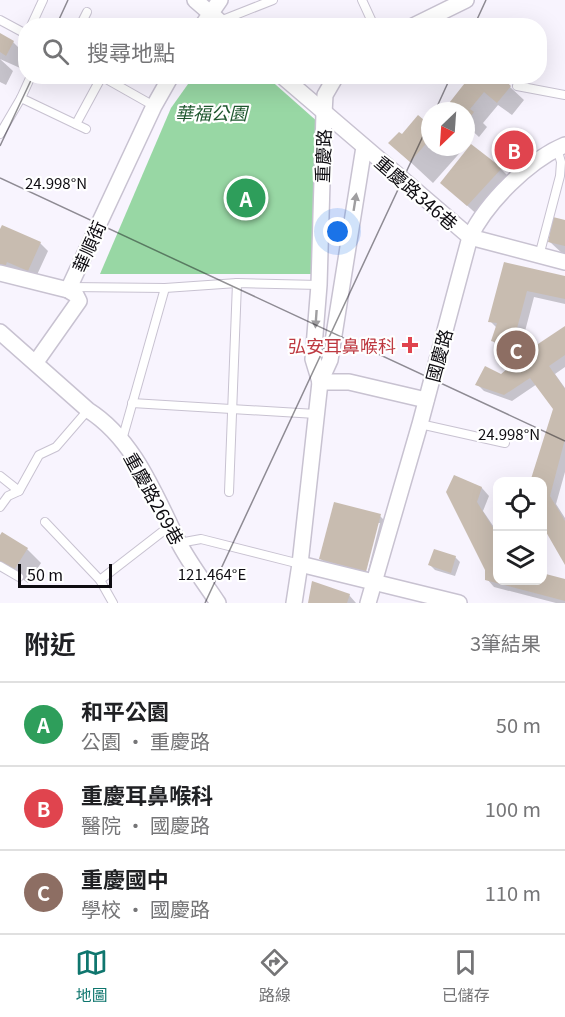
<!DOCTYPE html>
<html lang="zh-TW">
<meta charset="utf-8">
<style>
body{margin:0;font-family:Georgia,"Noto Sans TC",serif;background:#f6f6f6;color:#202124}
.controls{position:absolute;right:18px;bottom:18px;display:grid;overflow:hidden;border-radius:12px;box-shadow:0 6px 24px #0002}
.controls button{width:54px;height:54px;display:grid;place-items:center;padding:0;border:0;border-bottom:2px solid #e0e0e0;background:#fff;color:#202124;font:30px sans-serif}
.compass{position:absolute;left:421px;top:102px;width:54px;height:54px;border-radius:50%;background:#fff;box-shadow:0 6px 24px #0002;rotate:205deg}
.scale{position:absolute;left:18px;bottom:15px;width:94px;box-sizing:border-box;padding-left:6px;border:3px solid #0e0c11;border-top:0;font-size:16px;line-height:21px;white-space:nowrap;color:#0e0c11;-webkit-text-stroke:4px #fff;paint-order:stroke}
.you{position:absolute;left:338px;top:232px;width:21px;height:21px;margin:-15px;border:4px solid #fff;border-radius:50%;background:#1a73e8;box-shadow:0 0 0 9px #1a73e833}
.badge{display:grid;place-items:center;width:39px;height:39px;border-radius:50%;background:#0f766e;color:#fff;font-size:20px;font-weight:700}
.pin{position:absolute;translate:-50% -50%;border:3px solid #fff;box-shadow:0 2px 6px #0006}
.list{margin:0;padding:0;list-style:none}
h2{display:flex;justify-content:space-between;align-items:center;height:78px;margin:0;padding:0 24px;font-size:26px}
h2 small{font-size:20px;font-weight:400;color:#757577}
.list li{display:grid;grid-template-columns:39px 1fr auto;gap:18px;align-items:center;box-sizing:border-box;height:84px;padding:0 24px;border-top:2px solid #e0e0e0}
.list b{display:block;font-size:22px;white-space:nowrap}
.list p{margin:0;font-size:20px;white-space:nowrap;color:#757577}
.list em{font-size:20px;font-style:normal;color:#757577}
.icon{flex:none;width:33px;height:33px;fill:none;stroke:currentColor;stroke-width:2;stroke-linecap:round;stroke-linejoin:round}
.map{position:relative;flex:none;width:565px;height:603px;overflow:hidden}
.search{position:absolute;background:#fff;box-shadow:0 6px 24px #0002;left:18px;right:18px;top:18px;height:66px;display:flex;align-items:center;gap:15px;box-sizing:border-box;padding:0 21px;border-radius:24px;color:#757577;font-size:22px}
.sheet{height:330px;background:#fff}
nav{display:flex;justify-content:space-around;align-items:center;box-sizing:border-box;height:84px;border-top:2px solid #e0e0e0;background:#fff;font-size:16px;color:#757577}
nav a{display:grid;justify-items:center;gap:3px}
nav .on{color:#0f766e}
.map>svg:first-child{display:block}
.green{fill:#98d7a4}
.shadow{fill:#0003;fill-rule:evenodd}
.building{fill:#c8bcb0}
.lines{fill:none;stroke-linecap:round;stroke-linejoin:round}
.lane-casing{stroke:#c8c2d1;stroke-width:10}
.street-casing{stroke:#c8c2d1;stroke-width:18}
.lane{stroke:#fff;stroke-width:8}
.street{stroke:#fff;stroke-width:15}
.oneway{fill:#9f9ea0}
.ticks{fill:none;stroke:#0e0c11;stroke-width:1.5;stroke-opacity:0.45}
.health-dot{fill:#e0444e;stroke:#fff;stroke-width:2}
.labels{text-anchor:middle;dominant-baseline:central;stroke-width:4.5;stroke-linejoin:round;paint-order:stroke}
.park-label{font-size:18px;font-style:italic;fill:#1e572e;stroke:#fff}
.street-label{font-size:18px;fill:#0e0c11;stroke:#fff}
.health-label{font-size:18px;fill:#be3a42;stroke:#fff;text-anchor:end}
.ticks-label{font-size:15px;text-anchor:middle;fill:#0e0c11;stroke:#fff;stroke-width:4.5;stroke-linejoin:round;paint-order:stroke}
</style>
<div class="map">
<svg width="565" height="603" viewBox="0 0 565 603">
<rect width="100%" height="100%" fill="#f8f4fe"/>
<polygon class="green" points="193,77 267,77 319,123 314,274 100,274 171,108"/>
<g class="shadow">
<polygon points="0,35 13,42 26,55 20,68 0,59 13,71 6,85 0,82"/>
<polygon points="470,80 510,87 524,100 512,115 498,105 483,123 487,127 479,137 466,125 466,111 451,111"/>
<polygon points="430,115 430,147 465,147 433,183 390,143 424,122"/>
<polygon points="466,132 472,138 466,145"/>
<polygon points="471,146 501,169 515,183 481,218 442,183"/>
<polygon points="565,221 565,256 549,241"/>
<polygon points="3,227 40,243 48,251 36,277 15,268 12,273 0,267 0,233"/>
<polygon points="505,264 565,277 565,304 534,297 519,354 500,348 493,341 497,328 490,321"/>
<polygon points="565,328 565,367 555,374 565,388 565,472 556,504 565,518 565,562 542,522 555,408 537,384 512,401 484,391 477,384 501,376"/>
<polygon points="455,477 482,488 489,496 483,511 498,533 498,580 565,581 565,603 556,603 494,587 487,579 487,570"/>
<path d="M380,516l14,14 -14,55 -45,-12 -14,-14zM377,523h3l-14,56 -3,-1z"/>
<polygon points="3,534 27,549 41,563 28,583 0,564 0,538"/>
<polygon points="455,557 460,562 455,576 435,570 430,565"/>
<polygon points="349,595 356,603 310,603"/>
</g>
<g class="building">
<polygon points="0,33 14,41 6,56 0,52"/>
<polygon points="464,76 500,76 511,86 497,103 484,92 470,109 474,112 466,123 466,111 450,111 446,107 468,79"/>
<polygon points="430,113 430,139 410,162 388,143 399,132 402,134 418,115 424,120"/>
<polygon points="471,144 502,168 467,206 440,183"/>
<polygon points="553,217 565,220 565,246 548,242"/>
<polygon points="2,225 41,242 28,271 7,262 5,267 0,264 0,229"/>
<polygon points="504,262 565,276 565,299 527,291 512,347 491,341 497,323 488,322"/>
<polygon points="565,326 565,355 549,366 565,389 565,439 550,496 565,521 565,565 542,525 542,482 530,482 553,409 530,378 504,395 475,385 485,366 501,374 532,348"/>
<polygon points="454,475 482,487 477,502 498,536 498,580 542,580 542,573 565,579 565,601 485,580 485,570 446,492"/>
<polygon points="334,502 381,514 366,572 319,559"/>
<polygon points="2,532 28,548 14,570 0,562 0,535"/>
<polygon points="434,549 456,556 451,573 428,565"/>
<polygon points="312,581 350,594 347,603 308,603"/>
</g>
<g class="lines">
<g class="lane-casing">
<g id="lane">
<polyline points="362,0 374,26"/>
<polyline points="0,20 26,34"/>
<polyline points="220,21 273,0"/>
<polyline points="31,26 43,0"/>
<polyline points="80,26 87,12"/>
<polyline points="101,76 154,106"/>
<polyline points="517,86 565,95"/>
<polyline points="21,98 86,129"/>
<polyline points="76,124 102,76"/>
<polyline points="0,134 21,98 31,76"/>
<polyline points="539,256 560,176 561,162 557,148"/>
<polyline points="70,287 165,288 237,283 319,285"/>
<polyline points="132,403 316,414"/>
<polyline points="420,424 505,443"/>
<polyline points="122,440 165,288"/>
<polyline points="0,476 19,491"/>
<polyline points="229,492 237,283"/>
<polyline points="0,507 8,496 19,491 39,455 56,447 88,410"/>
<polyline points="45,522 100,580 113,603"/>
<polyline points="179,543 201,539 300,564"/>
<polyline points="0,566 19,577"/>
<polyline points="100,580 171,525"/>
</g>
</g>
<g class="street-casing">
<g id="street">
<polyline points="195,0 225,26"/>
<polyline points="202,26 220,0"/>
<polyline points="413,26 466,0"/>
<polyline points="282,76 470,237 565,262"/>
<polyline points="0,273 68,290 76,295 79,301 36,362"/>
<polyline points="68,290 154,106 171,76"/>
<path d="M0,332l88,78c46,29 67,85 90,131 11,22 27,42 40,62"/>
<polyline points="320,382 313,359 319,285 324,113 325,95 336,76"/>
<polyline points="320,382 349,382 426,400"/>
<polyline points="300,564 459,603"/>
<polyline points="294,603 300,564 320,382 330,360 364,147"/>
<path d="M368,603l52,-179 50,-187c16,-34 59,-77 95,-92"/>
</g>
</g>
<use href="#lane" class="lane"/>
<use href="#street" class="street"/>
</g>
<defs><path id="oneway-solid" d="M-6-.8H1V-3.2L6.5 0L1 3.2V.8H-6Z" transform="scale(1.5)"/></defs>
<g class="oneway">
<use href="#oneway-solid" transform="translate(355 202) rotate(-81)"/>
<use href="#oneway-solid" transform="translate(316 319) rotate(94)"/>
</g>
<path class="ticks" d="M56,26l12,-26M474,26l12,-26M435,111l16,-35M0,146l33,-70M0,178l565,263M205,603l225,-482"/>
<path class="health-dot" d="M407 336h6v6h6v6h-6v6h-6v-6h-6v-6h6z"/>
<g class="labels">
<g class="park-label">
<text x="211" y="112">華福公園</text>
</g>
<g class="street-label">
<text transform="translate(322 156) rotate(-88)">重慶路</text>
<text transform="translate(417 192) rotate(41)">重慶路346巷</text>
<text transform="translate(88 246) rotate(-66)">華順街</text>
<text transform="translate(438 355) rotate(-75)">國慶路</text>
<text transform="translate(155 498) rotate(61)">重慶路269巷</text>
</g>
<g class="health-label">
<text x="396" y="345">弘安耳鼻喉科</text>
</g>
</g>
<g class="ticks-label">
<text x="56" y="189">24.998°N</text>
<text x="509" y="440">24.998°N</text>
<text x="212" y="580">121.464°E</text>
</g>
</svg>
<div class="controls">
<button><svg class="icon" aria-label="locate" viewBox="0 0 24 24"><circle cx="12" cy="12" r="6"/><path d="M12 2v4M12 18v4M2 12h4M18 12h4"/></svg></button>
<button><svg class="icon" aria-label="layers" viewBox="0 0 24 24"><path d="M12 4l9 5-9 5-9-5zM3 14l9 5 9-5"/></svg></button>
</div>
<svg class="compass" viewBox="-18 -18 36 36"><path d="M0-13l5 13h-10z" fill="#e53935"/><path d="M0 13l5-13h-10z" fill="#757577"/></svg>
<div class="scale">50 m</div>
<div class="you"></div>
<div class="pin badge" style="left:246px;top:198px;background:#2e9e5b">A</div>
<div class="pin badge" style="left:514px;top:150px;background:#e0444e">B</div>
<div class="pin badge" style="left:516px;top:350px;background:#8d6e63">C</div>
<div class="search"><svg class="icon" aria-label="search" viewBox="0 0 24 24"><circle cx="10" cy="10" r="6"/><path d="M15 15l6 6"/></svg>搜尋地點</div>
</div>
<section class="sheet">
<h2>附近<small>3筆結果</small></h2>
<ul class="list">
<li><span class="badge" style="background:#2e9e5b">A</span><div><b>和平公園</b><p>公園 · 重慶路</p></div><em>50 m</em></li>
<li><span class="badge" style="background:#e0444e">B</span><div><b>重慶耳鼻喉科</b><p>醫院 · 國慶路</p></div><em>100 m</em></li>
<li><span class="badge" style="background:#8d6e63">C</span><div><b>重慶國中</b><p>學校 · 國慶路</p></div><em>110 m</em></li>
</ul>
</section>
<nav>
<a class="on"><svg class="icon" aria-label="map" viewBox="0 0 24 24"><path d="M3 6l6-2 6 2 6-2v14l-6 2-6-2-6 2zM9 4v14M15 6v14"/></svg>地圖</a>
<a><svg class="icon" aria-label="directions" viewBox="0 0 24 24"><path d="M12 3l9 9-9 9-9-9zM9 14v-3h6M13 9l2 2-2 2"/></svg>路線</a>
<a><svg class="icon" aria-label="saved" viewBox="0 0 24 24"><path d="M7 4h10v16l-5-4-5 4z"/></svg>已儲存</a>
</nav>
